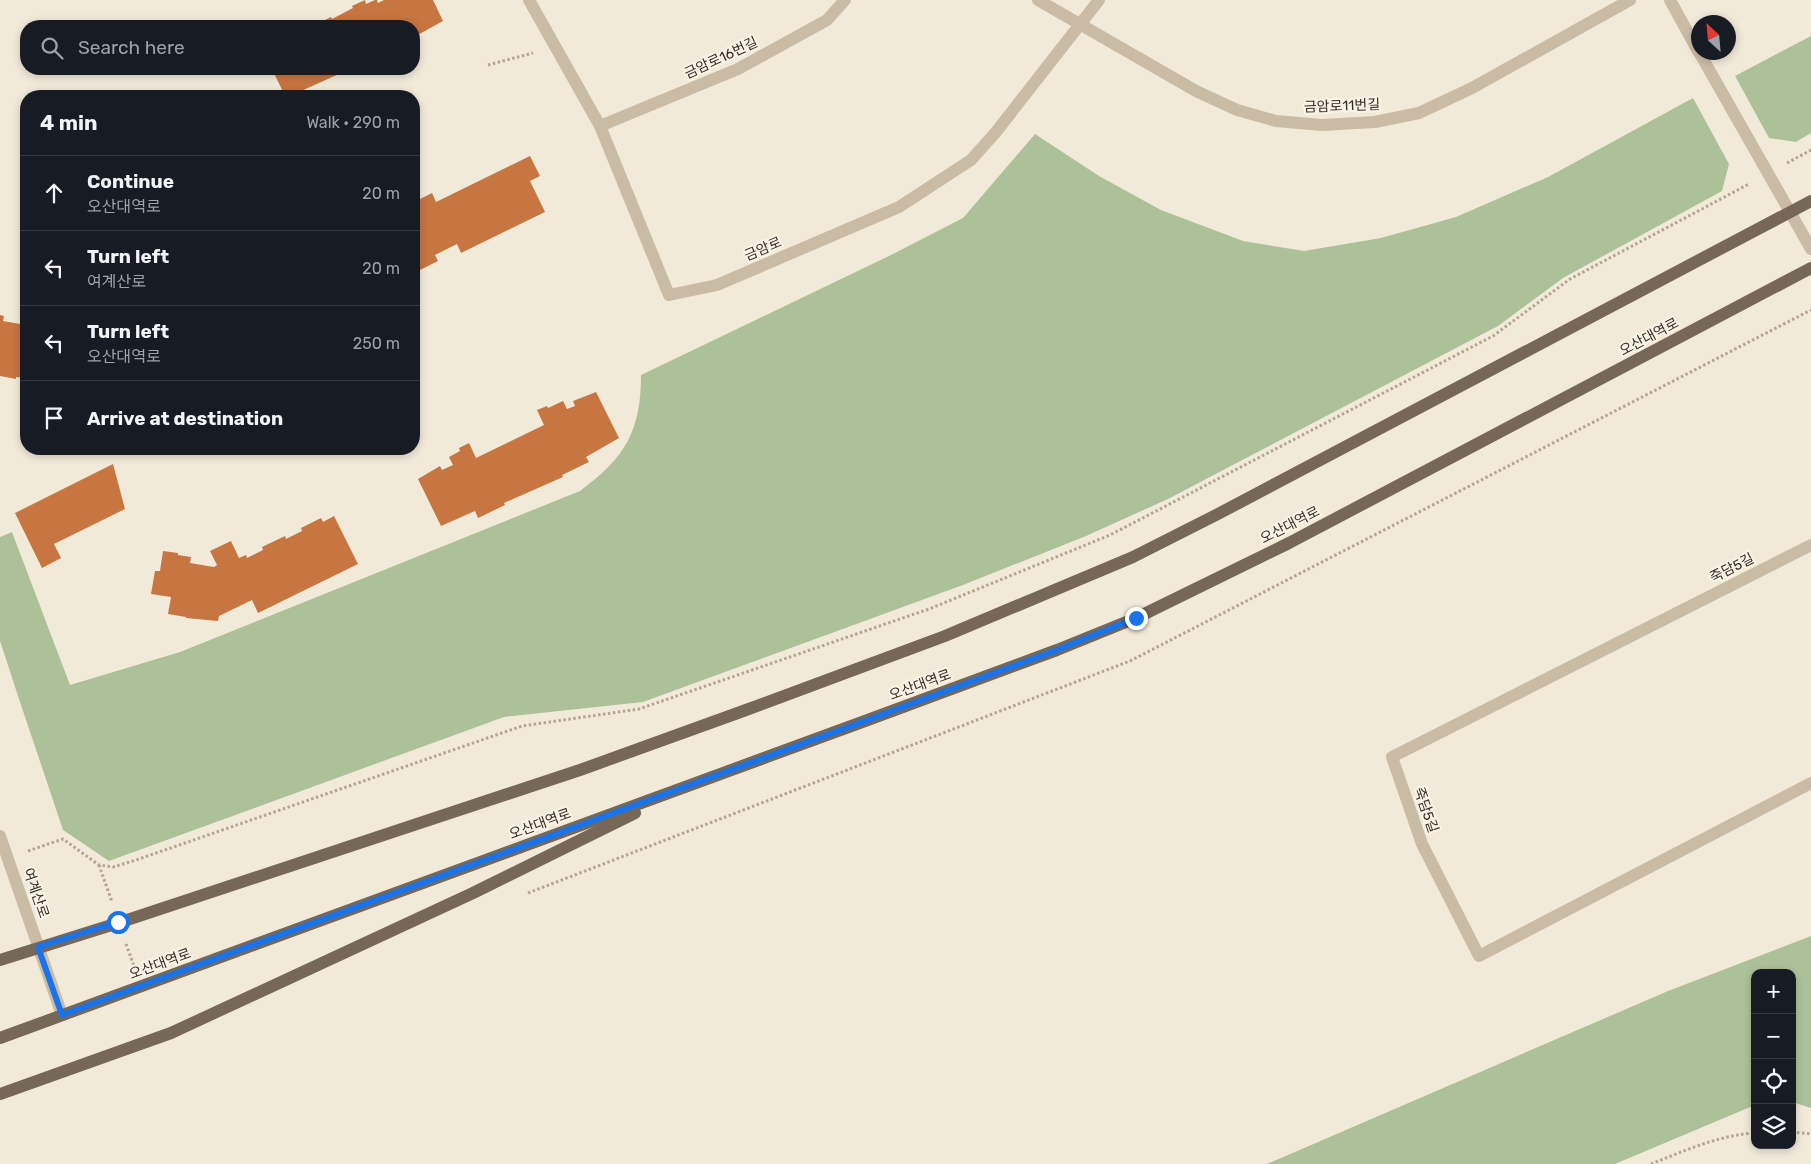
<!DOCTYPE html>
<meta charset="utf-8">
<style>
body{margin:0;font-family:Rubik,"Noto Sans KR",sans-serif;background:#242831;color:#f1f3f6}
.controls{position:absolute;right:15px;bottom:15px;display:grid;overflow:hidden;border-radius:10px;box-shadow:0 2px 8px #0003}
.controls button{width:45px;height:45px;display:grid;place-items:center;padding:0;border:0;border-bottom:1px solid #363941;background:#171b24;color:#f1f3f6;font:25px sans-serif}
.compass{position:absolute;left:1691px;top:15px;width:45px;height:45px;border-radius:50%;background:#171b24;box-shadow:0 2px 8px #0003;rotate:334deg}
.stop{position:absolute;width:15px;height:15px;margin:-11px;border:4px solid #1a73e8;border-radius:50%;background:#fff}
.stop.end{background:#1a73e8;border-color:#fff;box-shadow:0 1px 5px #0008}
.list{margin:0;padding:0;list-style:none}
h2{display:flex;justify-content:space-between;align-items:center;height:65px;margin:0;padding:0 20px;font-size:21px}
h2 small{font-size:16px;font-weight:400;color:#9ea1a6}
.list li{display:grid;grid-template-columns:32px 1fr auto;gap:15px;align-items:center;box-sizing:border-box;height:75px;padding:0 20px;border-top:1px solid #363941}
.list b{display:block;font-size:19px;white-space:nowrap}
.list p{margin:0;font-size:16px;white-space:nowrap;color:#9ea1a6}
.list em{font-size:16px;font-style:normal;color:#9ea1a6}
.icon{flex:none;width:28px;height:28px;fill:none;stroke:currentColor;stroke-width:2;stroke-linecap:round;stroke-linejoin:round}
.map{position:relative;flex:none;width:1811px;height:1164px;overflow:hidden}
.search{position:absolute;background:#171b24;box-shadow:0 2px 8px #0003;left:20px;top:20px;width:400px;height:55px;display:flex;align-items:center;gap:12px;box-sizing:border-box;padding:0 18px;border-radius:20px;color:#9ea1a6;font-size:19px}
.panel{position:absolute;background:#171b24;box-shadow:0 2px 8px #0003;left:20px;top:90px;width:400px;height:365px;border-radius:20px}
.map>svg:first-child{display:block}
.green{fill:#adc199}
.building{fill:#c77541}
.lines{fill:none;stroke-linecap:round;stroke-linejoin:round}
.path{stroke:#b5a58f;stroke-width:3;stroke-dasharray:2.5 2.5;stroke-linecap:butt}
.minor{stroke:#cabba5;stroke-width:12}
.major{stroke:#776757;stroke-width:12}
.route{stroke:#1a73e8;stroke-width:6}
.labels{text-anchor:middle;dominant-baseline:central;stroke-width:4.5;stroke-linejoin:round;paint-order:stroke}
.street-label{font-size:14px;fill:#352d26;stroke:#f9f3e5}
</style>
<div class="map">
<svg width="1811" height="1164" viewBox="0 0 1811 1164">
<rect width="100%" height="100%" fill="#f2ead9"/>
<g class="green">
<polygon points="1811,36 1811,133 1796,142 1769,138 1735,76"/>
<path d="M1693,98l36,66 -7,27 -159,87 -65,48 -330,173 -82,37 -123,49 -320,117 -139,15 -395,144 -46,-31 -44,-131 -19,-58v-104l12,-5 58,153 110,-33 400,-161c45,-33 61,-60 61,-116l250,-120 72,-37 72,-84 64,42 62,34 82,31 61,10 77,-13 75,-21 92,-40z"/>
<polygon points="1811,936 1811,1108 1792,1102 1792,973 1755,973 1755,1105 1615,1164 1267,1164 1668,991"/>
</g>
<g class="building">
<polygon points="365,0 366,4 375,0 377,0 378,3 384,0 433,0 443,21 414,37 414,26 320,26 319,23 331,17 332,19 353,8 352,6"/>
<polygon points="272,69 350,69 290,96 285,96"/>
<polygon points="530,156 540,176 530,181 545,212 461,253 457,244 435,255 438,261 414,273 414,202 432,193 436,202"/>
<polygon points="0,315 4,316 3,321 26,325 26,378 16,377 16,379 0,376"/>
<polygon points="596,392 619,438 586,457 589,462 562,475 563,477 504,503 505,505 478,518 475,511 441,526 418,479 440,466 442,470 453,465 449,457 460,451 459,448 469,443 476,458 544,425 537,410 547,406 548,408 563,401 567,409 575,406 573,401"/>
<polygon points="113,464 125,509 54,544 61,558 42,568 15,513"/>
<polygon points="334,516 358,564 258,613 252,600 219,616 218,621 186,618 186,617 168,614 171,597 151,594 155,571 160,571 163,551 178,553 178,555 191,557 190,563 214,567 217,565 210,551 231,541 239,558 246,555 247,558 263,550 262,547 285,536 286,539 302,531 301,528 321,518 323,522"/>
</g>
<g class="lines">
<g class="path">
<polyline points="488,65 533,53"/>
<polyline points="1787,163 1811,150"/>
<polyline points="28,851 63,839 99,865 113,867 136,860 522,726 639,709 929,609 1110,535 1493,336 1570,279 1749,184"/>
<polyline points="99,865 112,902"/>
<polyline points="528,893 1130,661 1811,310"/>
<polyline points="126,944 134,966"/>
<polyline points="1792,1132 1811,1134"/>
<path d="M1651,1164c33,-13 68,-29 104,-31"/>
</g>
<g class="minor">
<polyline points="529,0 600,126 669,295 717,285 899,207 971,160 996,132 1099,0"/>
<polyline points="1038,0 1196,91 1237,110 1276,121 1322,125 1375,122 1419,113 1472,88 1630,0"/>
<polyline points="1670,0 1698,51"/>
<polyline points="1699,52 1811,249"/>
<polyline points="600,126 738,69 827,20 845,0"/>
<polyline points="1811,545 1392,757 1422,844 1479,956 1811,783"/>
<polyline points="0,836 62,1015"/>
</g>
<g class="major">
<polyline points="0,960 118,923 580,770 746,710 945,636 1133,557 1216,515 1811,201"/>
<polyline points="0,1038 865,721 1057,650 1136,618 1289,543 1811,268"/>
<polyline points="0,1094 171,1033 473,893 635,813"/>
</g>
</g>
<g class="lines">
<polyline class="route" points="118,922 38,947 62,1015 865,721 1057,650 1136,618"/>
</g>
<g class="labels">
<g class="street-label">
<text transform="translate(721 58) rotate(-25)">금암로16번길</text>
<text transform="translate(1342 106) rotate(-2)">금암로11번길</text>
<text transform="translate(763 249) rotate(-23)">금암로</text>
<text transform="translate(1649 337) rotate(-28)">오산대역로</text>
<text transform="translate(1290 525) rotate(-27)">오산대역로</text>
<text transform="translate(1732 568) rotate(-27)">죽담5길</text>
<text transform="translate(920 685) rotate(-20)">오산대역로</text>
<text transform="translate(1426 810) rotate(71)">죽담5길</text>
<text transform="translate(540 824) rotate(-20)">오산대역로</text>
<text transform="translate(36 893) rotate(71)">여계산로</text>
<text transform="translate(160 964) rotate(-20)">오산대역로</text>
</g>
</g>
</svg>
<div class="controls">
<button>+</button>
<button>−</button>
<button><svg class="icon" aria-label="locate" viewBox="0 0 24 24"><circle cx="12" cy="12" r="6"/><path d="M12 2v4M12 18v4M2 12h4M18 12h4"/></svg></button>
<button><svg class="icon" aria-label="layers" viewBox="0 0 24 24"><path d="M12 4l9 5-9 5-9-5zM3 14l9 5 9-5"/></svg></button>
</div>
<svg class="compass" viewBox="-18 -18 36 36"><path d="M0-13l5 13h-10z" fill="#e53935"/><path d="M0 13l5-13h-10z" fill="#9ea1a6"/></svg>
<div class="stop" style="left:118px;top:922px"></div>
<div class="stop end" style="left:1136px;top:618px"></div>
<div class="search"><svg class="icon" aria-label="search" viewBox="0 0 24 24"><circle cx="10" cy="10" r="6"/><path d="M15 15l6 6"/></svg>Search here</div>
<section class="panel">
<h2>4 min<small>Walk · 290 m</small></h2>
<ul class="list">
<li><svg class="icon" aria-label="ahead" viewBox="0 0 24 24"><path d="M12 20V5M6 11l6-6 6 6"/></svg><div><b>Continue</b><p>오산대역로</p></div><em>20 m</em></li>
<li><svg class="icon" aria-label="left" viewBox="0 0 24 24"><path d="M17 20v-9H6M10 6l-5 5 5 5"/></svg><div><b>Turn left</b><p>여계산로</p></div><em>20 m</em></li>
<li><svg class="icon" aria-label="left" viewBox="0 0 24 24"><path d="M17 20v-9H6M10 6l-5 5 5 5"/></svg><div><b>Turn left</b><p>오산대역로</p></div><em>250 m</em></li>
<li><svg class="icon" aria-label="arrive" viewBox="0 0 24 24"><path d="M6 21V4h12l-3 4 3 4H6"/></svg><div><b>Arrive at destination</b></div></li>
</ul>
</section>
</div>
